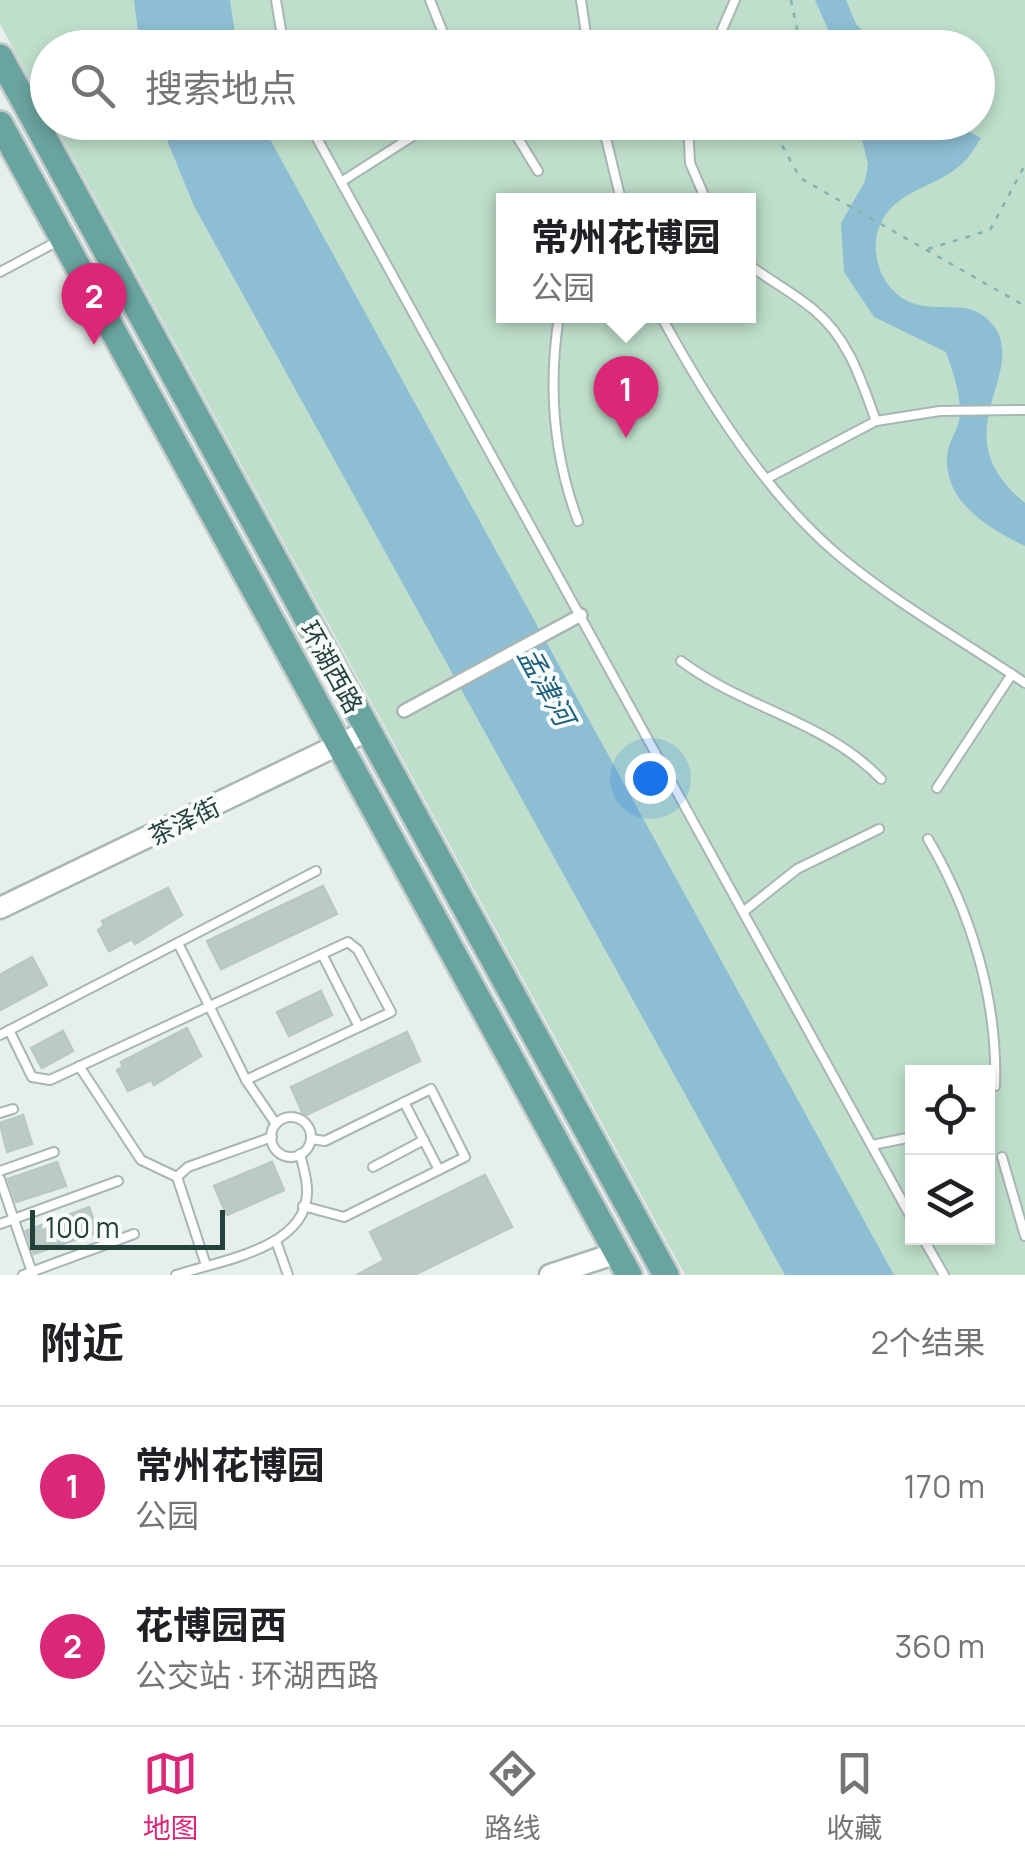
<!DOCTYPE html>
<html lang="zh">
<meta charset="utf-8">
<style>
body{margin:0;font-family:Manrope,"Noto Sans SC",sans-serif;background:#f2f2f2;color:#202124}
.controls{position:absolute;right:30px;bottom:30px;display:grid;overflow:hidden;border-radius:0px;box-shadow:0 5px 15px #0003}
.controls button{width:90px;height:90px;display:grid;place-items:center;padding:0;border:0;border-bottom:2px solid #e0e0e0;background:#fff;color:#202124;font:50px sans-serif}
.scale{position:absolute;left:30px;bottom:25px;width:195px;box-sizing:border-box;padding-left:10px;border:5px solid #24413e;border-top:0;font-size:28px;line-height:35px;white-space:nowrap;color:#24413e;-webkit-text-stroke:8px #f7fbf9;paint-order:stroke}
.you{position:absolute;left:650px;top:778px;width:35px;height:35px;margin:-25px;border:8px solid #fff;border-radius:50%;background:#1a73e8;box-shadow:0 0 0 15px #1a73e833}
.badge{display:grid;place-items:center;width:65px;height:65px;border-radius:50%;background:#db2777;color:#fff;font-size:32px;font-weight:700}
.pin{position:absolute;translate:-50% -82px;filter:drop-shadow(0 2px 5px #0008)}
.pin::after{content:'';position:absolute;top:52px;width:35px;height:30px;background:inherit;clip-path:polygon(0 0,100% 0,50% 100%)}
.popup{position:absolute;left:496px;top:193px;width:260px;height:130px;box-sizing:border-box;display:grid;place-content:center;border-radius:0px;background:#fff;filter:drop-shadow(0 2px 8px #0005);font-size:32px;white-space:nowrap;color:#757577}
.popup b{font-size:38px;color:#202124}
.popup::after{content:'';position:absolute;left:50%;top:100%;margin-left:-20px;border:20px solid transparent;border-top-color:#fff}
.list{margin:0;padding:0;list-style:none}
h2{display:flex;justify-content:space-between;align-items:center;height:130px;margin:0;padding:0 40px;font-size:42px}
h2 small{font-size:32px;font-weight:400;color:#757577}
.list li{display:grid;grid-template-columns:65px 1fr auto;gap:30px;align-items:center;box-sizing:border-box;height:160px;padding:0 40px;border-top:2px solid #e0e0e0}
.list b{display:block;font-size:38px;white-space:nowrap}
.list p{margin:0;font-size:32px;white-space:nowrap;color:#757577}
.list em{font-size:32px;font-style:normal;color:#757577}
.icon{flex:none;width:55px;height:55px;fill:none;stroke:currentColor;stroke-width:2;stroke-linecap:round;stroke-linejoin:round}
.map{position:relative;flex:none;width:1025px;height:1275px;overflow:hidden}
.search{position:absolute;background:#fff;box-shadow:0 5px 15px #0003;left:30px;right:30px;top:30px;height:110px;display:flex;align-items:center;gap:25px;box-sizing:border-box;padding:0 35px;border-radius:55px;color:#757577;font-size:38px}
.sheet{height:450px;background:#fff}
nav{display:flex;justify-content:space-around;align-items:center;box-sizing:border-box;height:140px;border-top:2px solid #e0e0e0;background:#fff;font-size:28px;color:#757577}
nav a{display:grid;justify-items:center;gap:5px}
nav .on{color:#db2777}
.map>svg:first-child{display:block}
.green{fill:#bfdfcc;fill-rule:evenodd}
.water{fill:#8ebed3}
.building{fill:#bbcac5;stroke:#b8c8c4;stroke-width:2.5}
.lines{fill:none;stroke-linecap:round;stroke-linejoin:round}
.service-casing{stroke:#a8b7b4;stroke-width:12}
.pedestrian-casing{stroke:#a8b7b4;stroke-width:16}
.tertiary-casing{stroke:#a8b7b4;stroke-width:25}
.primary-casing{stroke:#c2cac9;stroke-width:30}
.path{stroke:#86b2ab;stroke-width:2.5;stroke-dasharray:5 8;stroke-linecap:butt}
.service{stroke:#fff;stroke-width:8}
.pedestrian{stroke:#fff;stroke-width:11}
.tertiary{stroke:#fff;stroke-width:20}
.primary{stroke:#6aa49e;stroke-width:25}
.labels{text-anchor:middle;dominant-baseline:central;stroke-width:8;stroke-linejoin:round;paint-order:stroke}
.street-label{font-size:25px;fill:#24413e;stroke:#f7fbf9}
.water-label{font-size:28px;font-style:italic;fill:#1d607e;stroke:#f7fbf9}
</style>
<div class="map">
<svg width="1025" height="1275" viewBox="0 0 1025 1275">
<rect width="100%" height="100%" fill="#e6efec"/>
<path class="green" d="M0,0h1025v1275h-340l-631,-1152 924,-1v-74h-930l-1,63 -47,-87zM504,200h244v116h-244zM912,1072h76v166h-76z"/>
<g class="water">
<polygon points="134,0 230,0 237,47 140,47"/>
<polygon points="815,0 846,0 856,24 879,47 836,47"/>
<polygon points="160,123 261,123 894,1275 785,1275 194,206"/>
<path d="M858,123h111l-1,8 13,7c-7,11 -13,22 -24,30 -28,22 -69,24 -80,66 -6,26 8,59 35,69 31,11 61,-8 84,26 29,50 -55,105 29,174v43c-35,-17 -80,-43 -78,-88 0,-15 9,-24 12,-37 4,-21 -6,-49 -13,-69l-72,-35 -30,-45 -3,-49 24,-42 3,-17z"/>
</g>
<g class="building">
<polygon points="323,886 337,914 221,969 207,941"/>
<polygon points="168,888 182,915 135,944 132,939 109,951 98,930 104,926 102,921"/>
<polygon points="32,957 47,985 0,1010 0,975"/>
<polygon points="321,991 332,1015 289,1036 277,1012"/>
<polygon points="187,1028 201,1056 154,1085 151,1080 128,1091 117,1070 123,1067 121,1062"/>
<polygon points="63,1031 73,1051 42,1068 31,1048"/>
<polygon points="407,1032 420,1061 304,1116 291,1087"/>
<polygon points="23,1115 32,1144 7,1152 0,1123"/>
<polygon points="57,1162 66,1186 16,1202 8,1179"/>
<polygon points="272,1162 284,1190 227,1215 214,1186"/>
<polygon points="485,1175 512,1227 414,1275 357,1275 384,1260 370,1232"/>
<polygon points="89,1207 98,1232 34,1254 26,1231"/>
</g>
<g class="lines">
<g class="service-casing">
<g id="service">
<polyline points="276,0 284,48"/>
<polyline points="430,0 449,48"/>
<polyline points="581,0 588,48"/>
<polyline points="714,48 735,0"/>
<polyline points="308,122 912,1219"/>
<polyline points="508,122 538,171"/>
<polyline points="602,122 621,200"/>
<polyline points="688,122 690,163 706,200"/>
<polyline points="341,182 435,122"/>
<path d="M748,264c21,16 46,29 66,46 35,29 47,70 62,111"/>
<polyline points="0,272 58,241"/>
<path d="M559,316c-11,70 -6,138 19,205"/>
<path d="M661,316c44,81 104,177 176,238 57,48 126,87 188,129"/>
<polyline points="768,478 876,421 940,411 1025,410"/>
<path d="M681,661c64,48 143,59 200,118"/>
<polyline points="937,788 1012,674"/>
<path d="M928,839c43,73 70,161 67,247"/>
<polyline points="743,912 797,869 879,829"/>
<polyline points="178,943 246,1080 276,1124"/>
<polyline points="322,954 359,1027"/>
<polyline points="9,1030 32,1077 50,1080 348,942 358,950 391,1012 246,1080"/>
<polyline points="0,1035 316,871"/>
<polyline points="79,1066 141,1160 177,1177"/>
<polyline points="404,1102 439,1170"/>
<polyline points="0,1113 13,1109"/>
<circle cx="291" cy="1137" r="20"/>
<polyline points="872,1145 912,1137"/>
<polyline points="1002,1157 1025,1236"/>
<polyline points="373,1167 424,1140"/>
<polyline points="0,1171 54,1152"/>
<polyline points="0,1179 33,1275"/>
<polyline points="303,1206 344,1217 465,1157 431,1089 325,1141 311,1139"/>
<polyline points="0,1224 118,1181"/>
<polyline points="923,1238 944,1275"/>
<polyline points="276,1241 288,1275"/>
<polyline points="206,1265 177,1177 188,1167 272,1137"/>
<polyline points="23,1275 134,1234"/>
<path d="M176,1275c42,-14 130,-26 131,-82 1,-12 -4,-27 -7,-39"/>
</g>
</g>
<g class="pedestrian-casing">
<polyline id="pedestrian" points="404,711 581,615"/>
</g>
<g class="tertiary-casing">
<g id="tertiary">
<polyline points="0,908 367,731"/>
<polyline points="550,1275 617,1253"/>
</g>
</g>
<g class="primary-casing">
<g id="primary">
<polyline points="0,57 666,1275"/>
<polyline points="0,124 629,1275"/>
</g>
</g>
<g class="path">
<polyline points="791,0 798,34 794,48"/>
<polyline points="774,122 773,129 800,178 1025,306"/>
<polyline points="928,249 990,230 1025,165"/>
</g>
<use href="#service" class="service"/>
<use href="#pedestrian" class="pedestrian"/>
<use href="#tertiary" class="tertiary"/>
<use href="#primary" class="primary"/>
</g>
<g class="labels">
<g class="street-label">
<text transform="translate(332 667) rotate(61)">环湖西路</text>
<text transform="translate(184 821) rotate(-26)">茶泽街</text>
</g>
<g class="water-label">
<text transform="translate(547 686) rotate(61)">孟津河</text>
</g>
</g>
</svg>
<div class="controls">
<button><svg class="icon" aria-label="locate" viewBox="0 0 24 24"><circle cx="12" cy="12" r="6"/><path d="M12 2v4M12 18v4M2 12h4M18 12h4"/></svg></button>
<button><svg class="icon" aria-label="layers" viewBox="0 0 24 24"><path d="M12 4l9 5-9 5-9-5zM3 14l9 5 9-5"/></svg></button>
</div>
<div class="scale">100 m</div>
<div class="you"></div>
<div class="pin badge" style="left:626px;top:438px">1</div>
<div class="popup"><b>常州花博园</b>公园</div>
<div class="pin badge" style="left:94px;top:345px">2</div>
<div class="search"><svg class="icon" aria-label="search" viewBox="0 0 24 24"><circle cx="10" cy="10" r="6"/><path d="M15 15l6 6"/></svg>搜索地点</div>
</div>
<section class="sheet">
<h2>附近<small>2个结果</small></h2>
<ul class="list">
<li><span class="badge">1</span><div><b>常州花博园</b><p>公园</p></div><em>170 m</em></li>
<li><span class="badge">2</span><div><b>花博园西</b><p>公交站 · 环湖西路</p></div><em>360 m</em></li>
</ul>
</section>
<nav>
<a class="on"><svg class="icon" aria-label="map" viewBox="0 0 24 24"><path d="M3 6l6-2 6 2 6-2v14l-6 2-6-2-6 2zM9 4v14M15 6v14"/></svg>地图</a>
<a><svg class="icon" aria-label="directions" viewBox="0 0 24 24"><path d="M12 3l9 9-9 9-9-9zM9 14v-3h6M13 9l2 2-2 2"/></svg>路线</a>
<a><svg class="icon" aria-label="saved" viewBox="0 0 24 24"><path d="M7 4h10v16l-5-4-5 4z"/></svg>收藏</a>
</nav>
